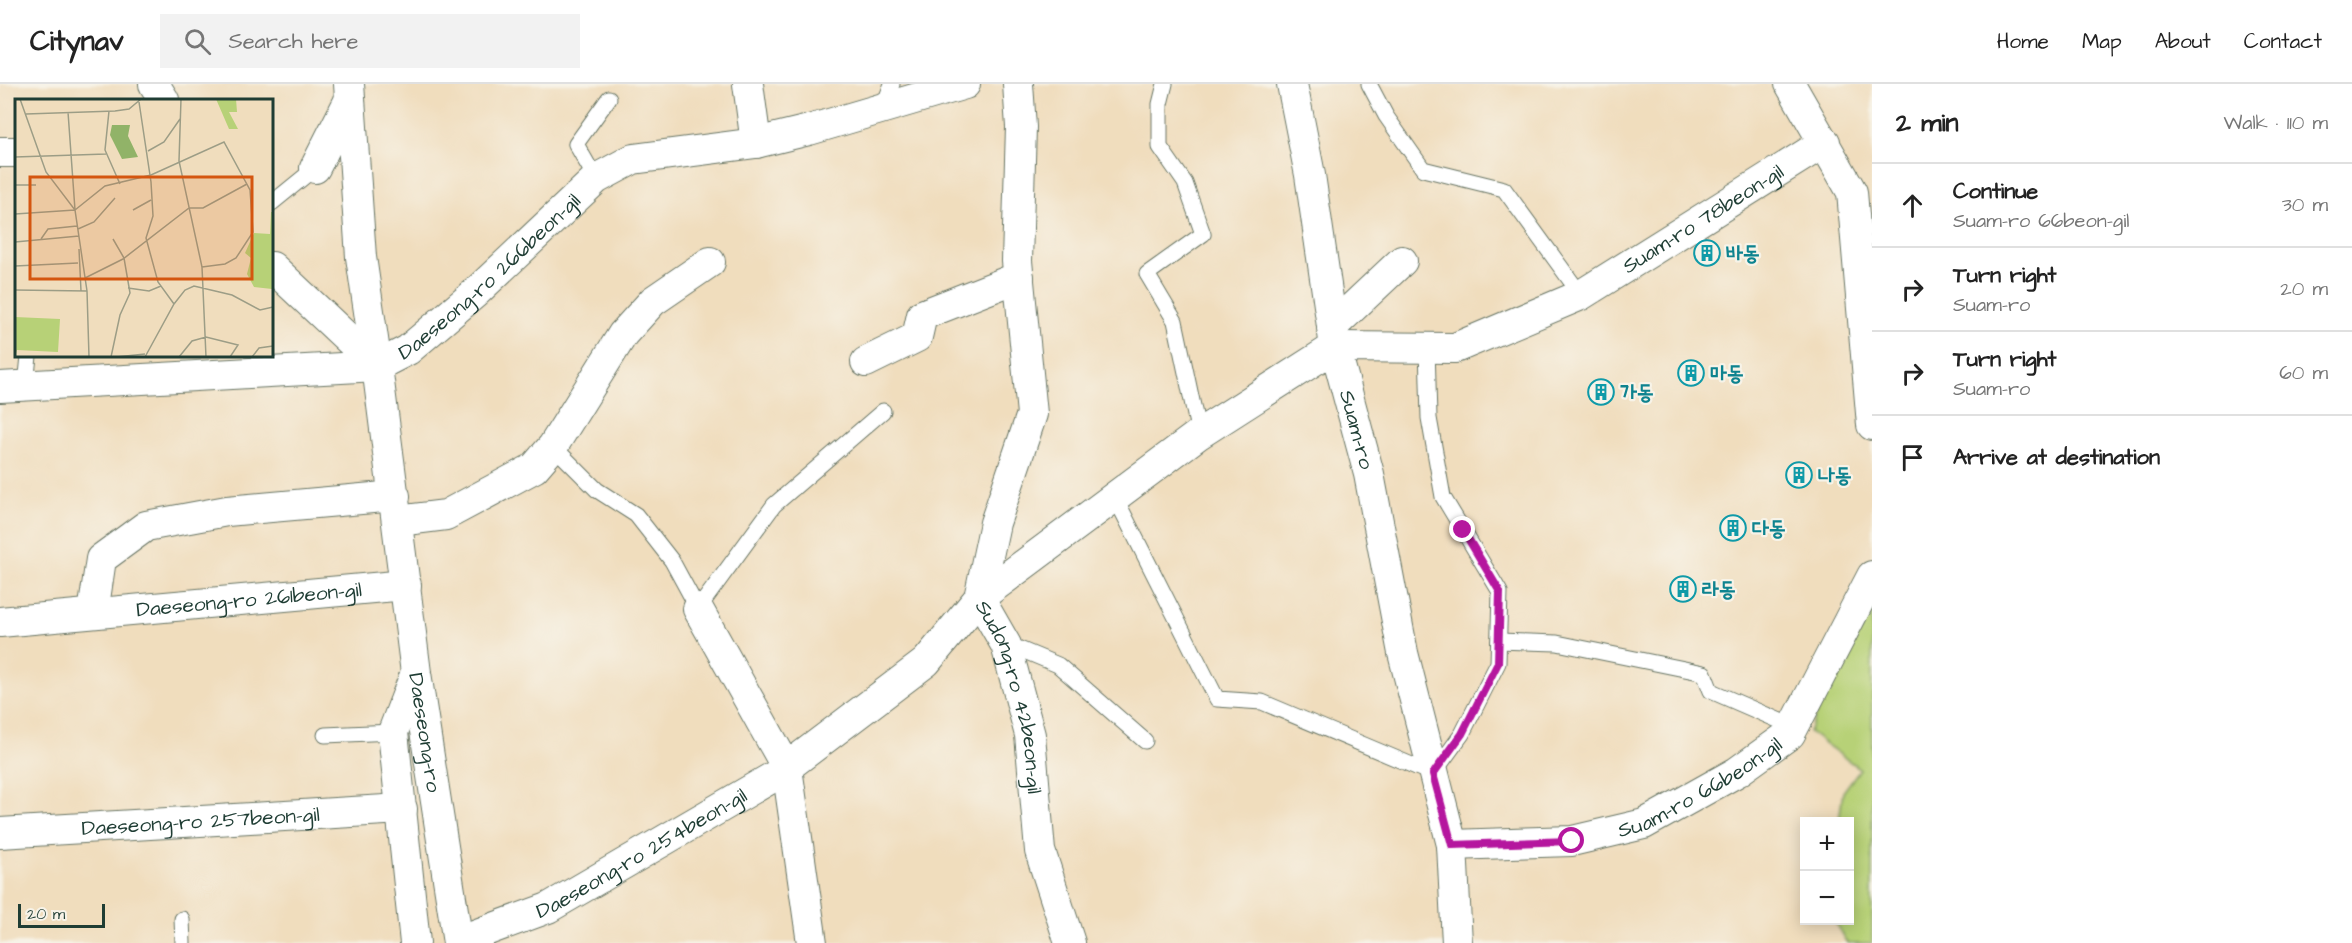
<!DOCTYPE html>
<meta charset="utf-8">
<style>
body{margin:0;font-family:"Architects Daughter","Poor Story",sans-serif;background:#f2f2f2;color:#222}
.controls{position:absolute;right:18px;bottom:18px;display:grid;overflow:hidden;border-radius:0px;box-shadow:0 3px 15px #0003}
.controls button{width:54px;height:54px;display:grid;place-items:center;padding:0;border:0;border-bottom:2px solid #e0e0e0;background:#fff;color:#222;font:30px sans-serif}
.scale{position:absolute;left:18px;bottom:15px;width:87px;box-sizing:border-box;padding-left:6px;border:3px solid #1f3d34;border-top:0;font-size:16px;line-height:21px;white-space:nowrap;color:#1f3d34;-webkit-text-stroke:4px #f7f3e8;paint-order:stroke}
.stop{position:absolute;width:18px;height:18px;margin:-14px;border:4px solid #b5179e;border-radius:50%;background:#fff}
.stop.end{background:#b5179e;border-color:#fff;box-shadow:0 2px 6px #0008}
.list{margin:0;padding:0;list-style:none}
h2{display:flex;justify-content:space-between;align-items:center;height:78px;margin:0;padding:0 24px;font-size:26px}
h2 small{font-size:20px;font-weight:400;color:#767676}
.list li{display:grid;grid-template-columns:39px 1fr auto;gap:18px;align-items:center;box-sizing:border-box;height:84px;padding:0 24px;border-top:2px solid #e0e0e0}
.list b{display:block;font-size:22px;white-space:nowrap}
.list p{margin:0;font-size:20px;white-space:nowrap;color:#767676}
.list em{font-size:20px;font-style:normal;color:#767676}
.icon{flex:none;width:33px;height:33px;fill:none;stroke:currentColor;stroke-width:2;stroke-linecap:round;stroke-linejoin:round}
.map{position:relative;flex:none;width:1872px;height:859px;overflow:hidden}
header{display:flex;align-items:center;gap:36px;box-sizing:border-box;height:84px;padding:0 30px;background:#fff;border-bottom:2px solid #e0e0e0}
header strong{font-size:28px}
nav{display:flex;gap:33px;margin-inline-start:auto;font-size:21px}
.search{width:420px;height:54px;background:#f2f2f2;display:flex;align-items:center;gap:15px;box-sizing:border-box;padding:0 21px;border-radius:0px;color:#767676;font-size:22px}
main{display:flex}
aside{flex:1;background:#fff}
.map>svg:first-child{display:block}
.green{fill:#b7d177;stroke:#6b8756;stroke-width:1.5}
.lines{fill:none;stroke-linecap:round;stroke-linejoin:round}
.lane-casing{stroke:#687564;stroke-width:17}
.street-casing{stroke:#687564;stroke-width:32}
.lane{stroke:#fff;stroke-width:15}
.street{stroke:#fff;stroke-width:30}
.route{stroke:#b5179e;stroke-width:8}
.labels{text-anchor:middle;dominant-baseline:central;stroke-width:4.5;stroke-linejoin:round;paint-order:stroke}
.street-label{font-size:21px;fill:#1f3d34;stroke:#f7f3e8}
.culture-label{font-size:21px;font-weight:bold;fill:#0d838f;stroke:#f7f3e8;text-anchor:start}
.inset-road{fill:none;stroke:#9c9d86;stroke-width:1.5}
.view{fill:#d45610;fill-opacity:0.15;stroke:#d45610;stroke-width:3}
.inset-edge{fill:none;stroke:#1f3d34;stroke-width:3}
</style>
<header>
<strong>Citynav</strong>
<div class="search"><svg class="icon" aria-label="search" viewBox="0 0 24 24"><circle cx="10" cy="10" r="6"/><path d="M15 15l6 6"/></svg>Search here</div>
<nav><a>Home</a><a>Map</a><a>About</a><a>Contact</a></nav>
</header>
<main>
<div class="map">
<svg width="1872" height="859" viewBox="0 0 1872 859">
<rect width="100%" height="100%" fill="#f7f3e8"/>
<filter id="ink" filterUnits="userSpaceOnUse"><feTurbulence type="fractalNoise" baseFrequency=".0167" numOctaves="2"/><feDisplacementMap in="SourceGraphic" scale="12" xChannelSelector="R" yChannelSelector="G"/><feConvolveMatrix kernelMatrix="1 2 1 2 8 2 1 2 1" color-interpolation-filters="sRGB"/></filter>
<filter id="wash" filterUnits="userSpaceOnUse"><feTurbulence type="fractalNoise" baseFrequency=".008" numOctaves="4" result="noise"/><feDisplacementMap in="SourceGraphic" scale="24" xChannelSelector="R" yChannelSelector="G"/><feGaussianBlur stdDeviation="1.35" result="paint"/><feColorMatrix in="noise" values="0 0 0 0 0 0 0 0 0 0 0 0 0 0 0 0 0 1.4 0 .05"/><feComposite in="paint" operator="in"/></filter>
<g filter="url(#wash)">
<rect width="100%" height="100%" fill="#f0ddbd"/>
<polygon class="green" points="1872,505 1872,859 1847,859 1834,837 1850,836 1850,738 1839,737 1843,708 1860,685 1809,648 1834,583"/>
</g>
<g filter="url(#ink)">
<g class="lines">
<g class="lane-casing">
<g id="lane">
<polyline points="1165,0 1160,20 1160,63 1185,99 1203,150 1147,190 1175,237 1199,350"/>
<polyline points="1369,0 1386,32 1423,85 1504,105 1581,211"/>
<polyline points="883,24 892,0"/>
<polyline points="596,95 576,60 609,14"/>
<polyline points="272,119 315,84"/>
<polyline points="26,301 29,272"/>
<polyline points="553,362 597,406 636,431 672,477 698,525 774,421 883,327"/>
<polyline points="1115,413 1217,615 1262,618 1433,690 1462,650 1498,579 1500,508 1443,413 1429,334 1427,263"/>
<polyline points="1499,557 1557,559 1704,589 1711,607 1794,643"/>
<polyline points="1005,559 1058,581 1145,657"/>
<polyline points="325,651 393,648"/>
<polyline points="182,835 183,859"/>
</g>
</g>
<g class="street-casing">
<g id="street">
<polyline points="154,0 164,16"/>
<polyline points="349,0 361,173 377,282"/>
<polyline points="748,0 756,59"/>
<path id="s1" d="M1018,0l3,43 -4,134 15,153 -37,109 -16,75 27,47 24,90 10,116 30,92"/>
<path id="s2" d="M1292,0l18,91 25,172 34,127 34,179 49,192 5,98"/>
<polyline points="1790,0 1852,108 1872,341"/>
<polyline points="0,68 16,68"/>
<polyline points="315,84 349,17"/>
<path id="s3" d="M272,183l105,99 39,307 42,270"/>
<polyline points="1332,243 1402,177"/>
<polyline points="866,278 917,253 922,231 1019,193"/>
<path id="s4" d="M0,303l377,-21 31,-16 66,-56 122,-115 37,-20 123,-16 53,-13 156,-46"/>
<polyline points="398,437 446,431 534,384 553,362 623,250 653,217 710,178"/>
<polyline points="698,525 787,684 812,859"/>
<polyline points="93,529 101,475 146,442 227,427 395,412"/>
<path id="s5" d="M0,538l406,-37"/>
<polyline points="415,591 393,648 415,859"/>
<path id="s6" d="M0,749l402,-24"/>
<path id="s7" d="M1452,761l120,-4 72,-17 93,-52 53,-38 82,-158"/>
<path id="s8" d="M458,857l90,-33 230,-134 148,-112 53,-64 220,-164 136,-87 120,1 126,-53 244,-153"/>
</g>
</g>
<use href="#lane" class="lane"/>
<use href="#street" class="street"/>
</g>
</g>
<g class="lines" filter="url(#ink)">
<polyline class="route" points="1463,446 1500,508 1498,579 1462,650 1433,690 1452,761 1572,757"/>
</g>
<defs>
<g id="building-ring" transform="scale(1.35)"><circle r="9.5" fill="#f7f3e8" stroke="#0f9aa8" stroke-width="1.5"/><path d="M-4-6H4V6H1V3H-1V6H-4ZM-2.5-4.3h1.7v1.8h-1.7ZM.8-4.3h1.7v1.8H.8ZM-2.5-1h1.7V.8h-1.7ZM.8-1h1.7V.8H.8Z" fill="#0f9aa8"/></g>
</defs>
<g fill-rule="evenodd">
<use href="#building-ring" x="1707" y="169"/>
<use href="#building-ring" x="1691" y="289"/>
<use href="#building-ring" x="1601" y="308"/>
<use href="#building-ring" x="1799" y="391"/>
<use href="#building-ring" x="1733" y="444"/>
<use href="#building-ring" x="1683" y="505"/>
</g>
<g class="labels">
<g class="street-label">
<text stroke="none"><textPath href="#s8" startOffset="1467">Suam-ro 78beon-gil</textPath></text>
<text stroke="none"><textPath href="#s4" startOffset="522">Daeseong-ro 266beon-gil</textPath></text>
<text stroke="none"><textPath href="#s2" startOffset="352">Suam-ro</textPath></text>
<text stroke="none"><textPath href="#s5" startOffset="250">Daeseong-ro 261beon-gil</textPath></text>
<text stroke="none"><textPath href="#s1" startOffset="628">Sudong-ro 42beon-gil</textPath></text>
<text stroke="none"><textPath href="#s3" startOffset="514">Daeseong-ro</textPath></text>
<text stroke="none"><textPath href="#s7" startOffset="260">Suam-ro 66beon-gil</textPath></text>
<text stroke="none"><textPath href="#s6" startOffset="201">Daeseong-ro 257beon-gil</textPath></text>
<text stroke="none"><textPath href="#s8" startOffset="204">Daeseong-ro 254beon-gil</textPath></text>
</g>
<g class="culture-label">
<text x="1726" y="169">바동</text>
<text x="1710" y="289">마동</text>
<text x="1620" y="308">가동</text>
<text x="1818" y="391">나동</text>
<text x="1752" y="444">다동</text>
<text x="1702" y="505">라동</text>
</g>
</g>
<g transform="translate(15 15)">
<rect width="258" height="258" fill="#f0ddbd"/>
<path d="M201,0h20l1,13h-8l9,17h-9zM256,113h2l-1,77 -18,-2 -7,-13 4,-16 -6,-5 9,-20 16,1zM0,218l45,2 -2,33 -41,-2 -2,7z" fill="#b7d177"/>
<path d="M97,26h18l-2,11 10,21 -16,2 -12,-24z" fill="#91b368"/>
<path class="inset-road" d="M5,0l26,73 29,38 12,81 2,66M166,0l-2,62 23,106 4,90M124,3l12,80 2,34 -7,22 12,44 16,22M94,12l-4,39 15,34M53,13l7,98M11,15l89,-3 14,-2 12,-10M133,52l16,-9 16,-23M0,58l91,-3M0,86h21M60,111l30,-24 46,-11 73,-33 26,48 3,42 -17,26 -11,6 -23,3M118,111l18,-10M0,115l60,-4M63,130l16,-7 21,-24M26,140l7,-10 29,-3M0,143l64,-6M64,150l2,42M0,167l63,-3M70,179l38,-19 66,-51h14l44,-24M113,189l21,3 12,-5M0,191l72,1M96,258l9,-42 10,-22 -6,-35 -11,-19M101,258l29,-3M130,258l29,-53 11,-14 9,-4 38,9 28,15 13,-3M164,258l13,-16 14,-4 32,8 -8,12M237,258l7,-9 14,-2"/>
<path class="view" d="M15,78h222v102h-222z"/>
<rect width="258" height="258" class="inset-edge"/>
</g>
</svg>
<div class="controls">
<button>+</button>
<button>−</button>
</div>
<div class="scale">20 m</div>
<div class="stop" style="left:1572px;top:757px"></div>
<div class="stop end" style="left:1463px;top:446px"></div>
</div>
<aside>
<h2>2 min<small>Walk · 110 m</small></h2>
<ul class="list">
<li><svg class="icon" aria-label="ahead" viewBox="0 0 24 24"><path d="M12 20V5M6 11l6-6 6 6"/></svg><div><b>Continue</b><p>Suam-ro 66beon-gil</p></div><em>30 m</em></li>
<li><svg class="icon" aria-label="right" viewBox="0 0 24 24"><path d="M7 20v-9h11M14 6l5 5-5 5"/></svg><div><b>Turn right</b><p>Suam-ro</p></div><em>20 m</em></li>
<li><svg class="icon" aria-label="right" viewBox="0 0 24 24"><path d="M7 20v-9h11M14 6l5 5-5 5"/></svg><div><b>Turn right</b><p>Suam-ro</p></div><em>60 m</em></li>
<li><svg class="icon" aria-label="arrive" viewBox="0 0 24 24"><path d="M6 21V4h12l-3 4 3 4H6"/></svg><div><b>Arrive at destination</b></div></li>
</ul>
</aside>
</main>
